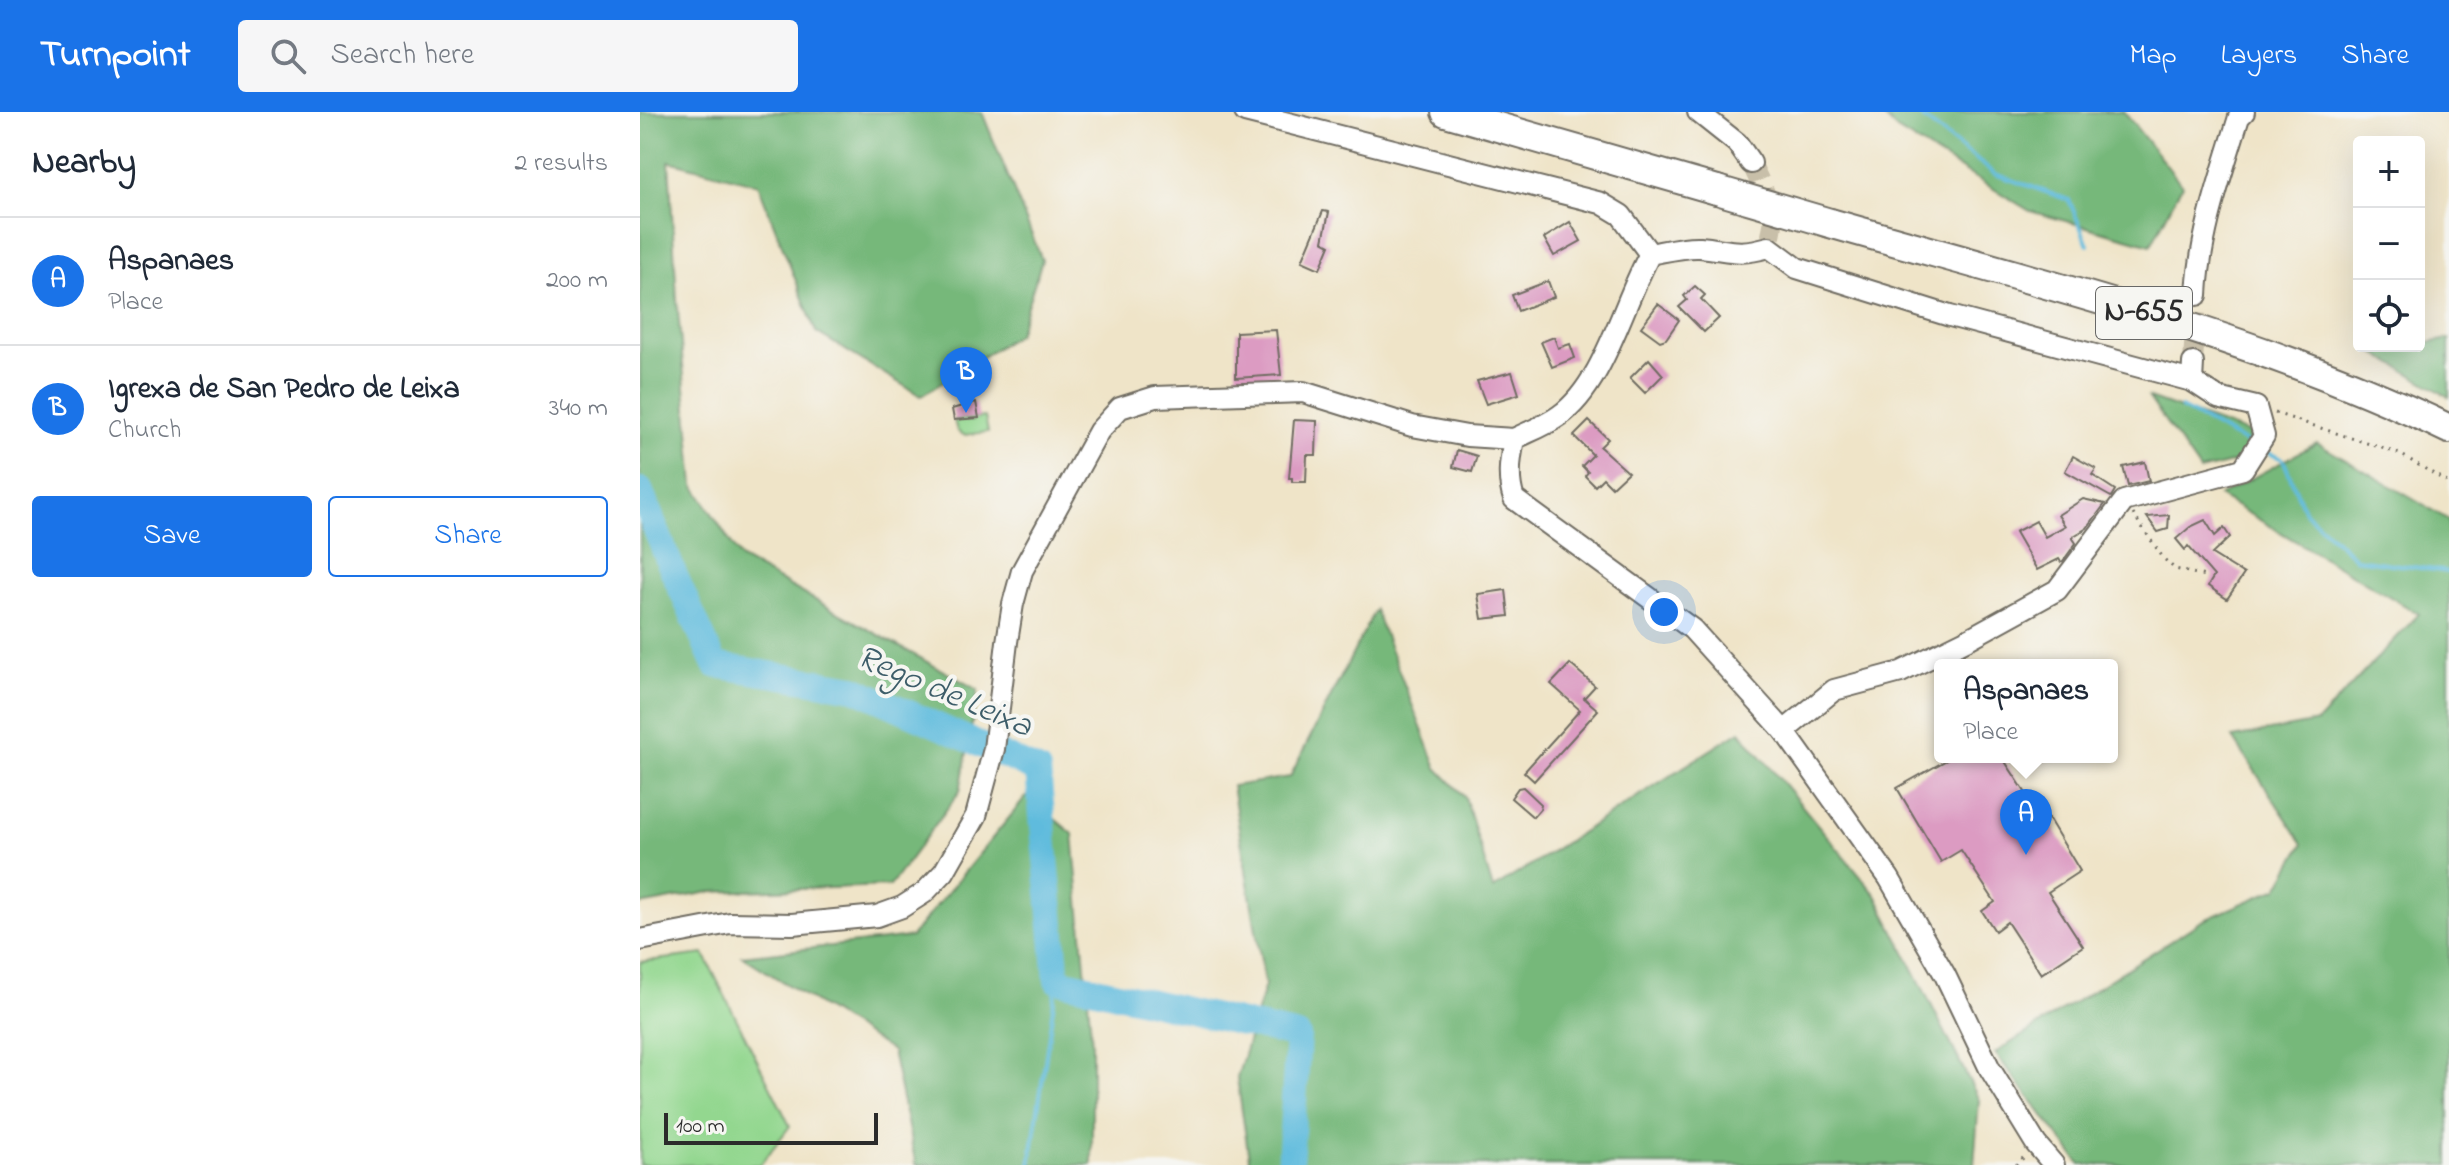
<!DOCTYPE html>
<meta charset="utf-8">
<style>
body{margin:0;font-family:"Indie Flower",sans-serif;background:#f6f6f7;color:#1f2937}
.controls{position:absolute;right:24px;top:24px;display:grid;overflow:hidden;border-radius:8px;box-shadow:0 8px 32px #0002}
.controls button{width:72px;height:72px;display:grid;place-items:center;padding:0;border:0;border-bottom:2px solid #e0e1e3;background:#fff;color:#1f2937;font:40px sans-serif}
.scale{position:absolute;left:24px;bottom:20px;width:214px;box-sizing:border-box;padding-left:8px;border:4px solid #2b2b2b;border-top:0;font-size:22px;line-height:28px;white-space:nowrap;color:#2b2b2b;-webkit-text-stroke:6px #f6f6f2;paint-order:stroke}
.you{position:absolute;left:1024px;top:500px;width:28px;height:28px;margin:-20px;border:6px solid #fff;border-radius:50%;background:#1a73e8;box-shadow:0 0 0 12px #1a73e833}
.badge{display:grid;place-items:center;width:52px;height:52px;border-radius:50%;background:#1a73e8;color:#fff;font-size:26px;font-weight:700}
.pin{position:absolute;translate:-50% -66px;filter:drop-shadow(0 2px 4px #0008)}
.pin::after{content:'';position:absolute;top:42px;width:28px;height:24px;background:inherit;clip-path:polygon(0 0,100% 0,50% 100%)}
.popup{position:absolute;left:1294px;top:547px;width:184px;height:104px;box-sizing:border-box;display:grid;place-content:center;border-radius:8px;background:#fff;filter:drop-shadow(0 2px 6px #0005);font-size:26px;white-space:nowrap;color:#747a83}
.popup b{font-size:30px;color:#1f2937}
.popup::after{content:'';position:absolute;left:50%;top:100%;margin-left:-16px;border:16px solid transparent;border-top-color:#fff}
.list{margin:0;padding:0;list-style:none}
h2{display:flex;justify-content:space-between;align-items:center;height:104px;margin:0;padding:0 32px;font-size:34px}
h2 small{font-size:26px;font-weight:400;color:#747a83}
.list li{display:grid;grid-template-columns:52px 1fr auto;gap:24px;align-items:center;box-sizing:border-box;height:128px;padding:0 32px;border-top:2px solid #e0e1e3}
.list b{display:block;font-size:30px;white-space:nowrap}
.list p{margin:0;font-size:26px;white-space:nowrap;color:#747a83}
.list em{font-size:26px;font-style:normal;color:#747a83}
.actions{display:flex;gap:16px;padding:24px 32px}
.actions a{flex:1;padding:18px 0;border:2px solid #1a73e8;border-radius:8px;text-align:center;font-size:28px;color:#1a73e8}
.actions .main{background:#1a73e8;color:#fff}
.icon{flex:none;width:44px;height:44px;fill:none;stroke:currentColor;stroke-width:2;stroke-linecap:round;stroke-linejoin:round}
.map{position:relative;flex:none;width:1809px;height:1053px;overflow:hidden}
header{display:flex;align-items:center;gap:48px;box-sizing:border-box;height:112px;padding:0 40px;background:#1a73e8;color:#fff}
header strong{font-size:38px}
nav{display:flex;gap:44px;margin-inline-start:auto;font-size:28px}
.search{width:560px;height:72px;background:#f6f6f7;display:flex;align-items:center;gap:20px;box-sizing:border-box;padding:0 28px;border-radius:8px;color:#747a83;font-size:30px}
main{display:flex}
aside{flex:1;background:#fff}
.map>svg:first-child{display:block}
.green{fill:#93d78f;stroke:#5f815d;stroke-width:2}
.forest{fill:#76b87a;stroke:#507252;stroke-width:2}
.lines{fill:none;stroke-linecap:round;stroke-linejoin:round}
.stream{stroke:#5fbbdd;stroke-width:4}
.river{stroke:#5fbbdd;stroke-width:26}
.building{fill:#dc9bc2}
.minor-tunnel{stroke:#c8bfa9;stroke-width:20;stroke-dasharray:20 10;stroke-linecap:butt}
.minor-casing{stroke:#706c62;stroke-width:24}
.highway-casing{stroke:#706c62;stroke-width:32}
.path{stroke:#706c62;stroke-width:3;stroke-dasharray:2 6;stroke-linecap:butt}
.minor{stroke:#fff;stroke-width:20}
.highway{stroke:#fff;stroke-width:28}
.highway-bridge-casing{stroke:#706c62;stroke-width:32;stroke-linecap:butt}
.highway-bridge{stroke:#fff;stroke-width:28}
.labels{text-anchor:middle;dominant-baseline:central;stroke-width:8;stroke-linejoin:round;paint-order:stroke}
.shield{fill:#f6f6f2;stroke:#686867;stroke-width:2}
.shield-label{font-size:30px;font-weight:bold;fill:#2b2b2b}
.water-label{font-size:34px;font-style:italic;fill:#3d5d69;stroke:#f6f6f2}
</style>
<header>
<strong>Turnpoint</strong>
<div class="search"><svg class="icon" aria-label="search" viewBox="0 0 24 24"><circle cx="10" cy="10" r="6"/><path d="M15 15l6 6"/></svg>Search here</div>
<nav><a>Map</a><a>Layers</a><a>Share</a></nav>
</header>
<main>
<aside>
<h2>Nearby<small>2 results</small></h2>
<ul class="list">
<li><span class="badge">A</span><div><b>Aspanaes</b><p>Place</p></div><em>200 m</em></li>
<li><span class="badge">B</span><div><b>Igrexa de San Pedro de Leixa</b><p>Church</p></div><em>340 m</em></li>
</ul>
<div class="actions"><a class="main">Save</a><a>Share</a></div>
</aside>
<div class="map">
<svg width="1809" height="1053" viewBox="0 0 1809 1053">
<rect width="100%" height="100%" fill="#f6f6f2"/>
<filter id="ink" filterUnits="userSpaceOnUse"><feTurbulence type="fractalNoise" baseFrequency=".0125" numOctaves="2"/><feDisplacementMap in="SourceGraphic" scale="16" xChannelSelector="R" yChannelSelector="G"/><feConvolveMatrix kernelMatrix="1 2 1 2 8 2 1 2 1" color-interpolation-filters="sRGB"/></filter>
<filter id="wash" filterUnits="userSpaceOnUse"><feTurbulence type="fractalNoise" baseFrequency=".006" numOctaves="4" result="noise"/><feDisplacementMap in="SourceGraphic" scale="32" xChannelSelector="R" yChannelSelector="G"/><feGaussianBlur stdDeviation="1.8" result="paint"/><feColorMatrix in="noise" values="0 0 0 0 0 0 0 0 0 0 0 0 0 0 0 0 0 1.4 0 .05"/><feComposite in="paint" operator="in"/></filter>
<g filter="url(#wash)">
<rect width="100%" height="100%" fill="#efe4c8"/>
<g class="green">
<polygon points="345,305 348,320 324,323 317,319 314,308"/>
<polygon points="64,842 150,1014 120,1053 0,1053 0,850"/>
</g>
<g class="forest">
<polygon points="0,0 342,0 402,148 378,222 281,284 176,220 118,72 29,49 37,188 54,373 101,447 338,578 320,679 250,774 70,780 0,793"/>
<polygon points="1239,0 1484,0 1542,73 1511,133 1390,99 1257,18"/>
<polygon points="1809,227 1809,285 1735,241"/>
<polygon points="1509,286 1611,322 1602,348 1560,359"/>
<polygon points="1677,331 1809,408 1809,1053 1441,1053 1355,941 1562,809 1638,776 1663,732 1593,626 1677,610 1779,502 1579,384"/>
<polygon points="735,498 797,656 825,685 853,777 1100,619 1236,783 1339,988 1334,1053 610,1053 597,966 625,873 592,674 650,665"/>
<polygon points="387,684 433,722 452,932 452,1053 276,1053 252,939 102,844 271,825"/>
</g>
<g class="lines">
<g class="stream">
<polyline points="1275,0 1355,62 1429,88 1448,133"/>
<polyline points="1541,296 1612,334"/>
<polyline points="1623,339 1643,347 1665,400 1716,447 1809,460"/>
<polyline points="390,1053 417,868"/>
</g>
<polyline class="river" points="0,378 32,457 75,553 214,576 398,659 417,868 658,924 650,1053"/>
</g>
<g id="blocks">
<g class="building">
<polygon points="683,99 689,100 683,129 690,133 680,157 662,149"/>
<polygon points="930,110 941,129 914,144 904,126"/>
<polygon points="908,169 914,185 878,199 872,183"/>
<polygon points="1055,174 1065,183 1061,187 1079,206 1064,220 1039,195 1047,188 1044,184"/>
<polygon points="1018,192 1039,208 1026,227 1020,229 1001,215"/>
<polygon points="636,218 641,263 596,266 596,220"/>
<polygon points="914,225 918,236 930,232 935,246 912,255 901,230"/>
<polygon points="1009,247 1023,263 1005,281 990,266"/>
<polygon points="872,260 879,282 846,292 837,269"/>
<polygon points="336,290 339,306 314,308 312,297"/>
<polygon points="654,308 677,309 676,343 667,343 666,370 652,370 652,366 649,366"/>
<polygon points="949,309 968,327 960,335 988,360 972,375 963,366 955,374 945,364 948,360 942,354 953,343 934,324"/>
<polygon points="817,338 837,344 832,360 813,355"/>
<polygon points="1433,344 1456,357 1452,363 1475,378 1471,385 1425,359"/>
<polygon points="1505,350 1509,369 1488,374 1483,355"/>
<polygon points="1443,387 1465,392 1447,416 1432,425 1436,431 1423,449 1421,450 1419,447 1397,458 1375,420 1396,409 1405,425 1425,414 1418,403"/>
<polygon points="1529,403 1528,417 1518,420 1507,405"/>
<polygon points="1565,408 1575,424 1584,416 1590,425 1572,442 1604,462 1587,487 1568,474 1574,464 1548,434 1545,438 1536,427 1550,415"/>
<polygon points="866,478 869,504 842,507 838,482"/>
<polygon points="930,552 955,574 944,586 958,598 894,669 884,660 940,598 911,572"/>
<polygon points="1312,645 1362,645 1393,692 1398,689 1440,759 1408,780 1443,834 1401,862 1367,810 1355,819 1342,799 1355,790 1321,738 1301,750 1257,676"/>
<polygon points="883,675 901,692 900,697 893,705 871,686 878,676"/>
</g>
</g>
</g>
<g filter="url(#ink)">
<use href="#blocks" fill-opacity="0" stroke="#706c62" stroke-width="2"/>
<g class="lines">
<g class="minor-tunnel">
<polyline points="1111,51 1135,102 1129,135"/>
<polyline points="1553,251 1557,183"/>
</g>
<g class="minor-casing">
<g id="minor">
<polyline points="605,0 961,91 981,103 1010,142"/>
<polyline points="1058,0 1097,31 1111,51"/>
<path d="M1557,183c3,-61 24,-119 42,-178l5,-5"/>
<polyline points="1144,619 1194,578 1261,560 1330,526 1417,478 1484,389 1603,357 1624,324 1616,295 1578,286 1552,269"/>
<polyline points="0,828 90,811 152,812 237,804 262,795 284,781 304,760 336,704 354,637 367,530 373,492 382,459 459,319 480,296 515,285 663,280 772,314 827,324 874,327"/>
<path d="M1414,1053l-18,-21 -46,-75 -45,-94 -56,-97 -105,-147 -92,-102 -178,-130c-7,-20 -4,-39 0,-60 14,-7 31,-13 45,-23 45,-31 64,-114 91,-162 16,-3 34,-8 50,-7 31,3 36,9 69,0l28,21 35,11 118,37 242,65 1,-18"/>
</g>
</g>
<g class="highway-casing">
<g id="highway">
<polyline points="806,0 1077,78"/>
<path d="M1190,111c209,60 423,111 619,206"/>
</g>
</g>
<g class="path">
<polyline points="1635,301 1760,342 1809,371"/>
<polyline points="1493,402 1524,447 1535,457 1565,464"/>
<polyline points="1376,1053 1385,1044"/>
</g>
<use href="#minor" class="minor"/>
<use href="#highway" class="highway"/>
<g class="highway-bridge-casing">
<polyline id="highway-bridge" points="1077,78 1190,111"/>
</g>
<use href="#highway-bridge" class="highway-bridge"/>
</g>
</g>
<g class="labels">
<rect class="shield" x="1456" y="175" width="96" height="52" rx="6"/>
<g class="shield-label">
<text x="1504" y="201">N-655</text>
</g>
<g class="water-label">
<text transform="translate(304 581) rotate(23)">Rego de Leixa</text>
</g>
</g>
</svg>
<div class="controls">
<button>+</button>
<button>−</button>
<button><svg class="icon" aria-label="locate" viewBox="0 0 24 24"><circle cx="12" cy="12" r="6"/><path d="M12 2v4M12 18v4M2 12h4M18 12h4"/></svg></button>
</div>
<div class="scale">100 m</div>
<div class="you"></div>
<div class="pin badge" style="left:1386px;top:743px">A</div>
<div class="popup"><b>Aspanaes</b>Place</div>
<div class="pin badge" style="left:326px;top:301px">B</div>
</div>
</main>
